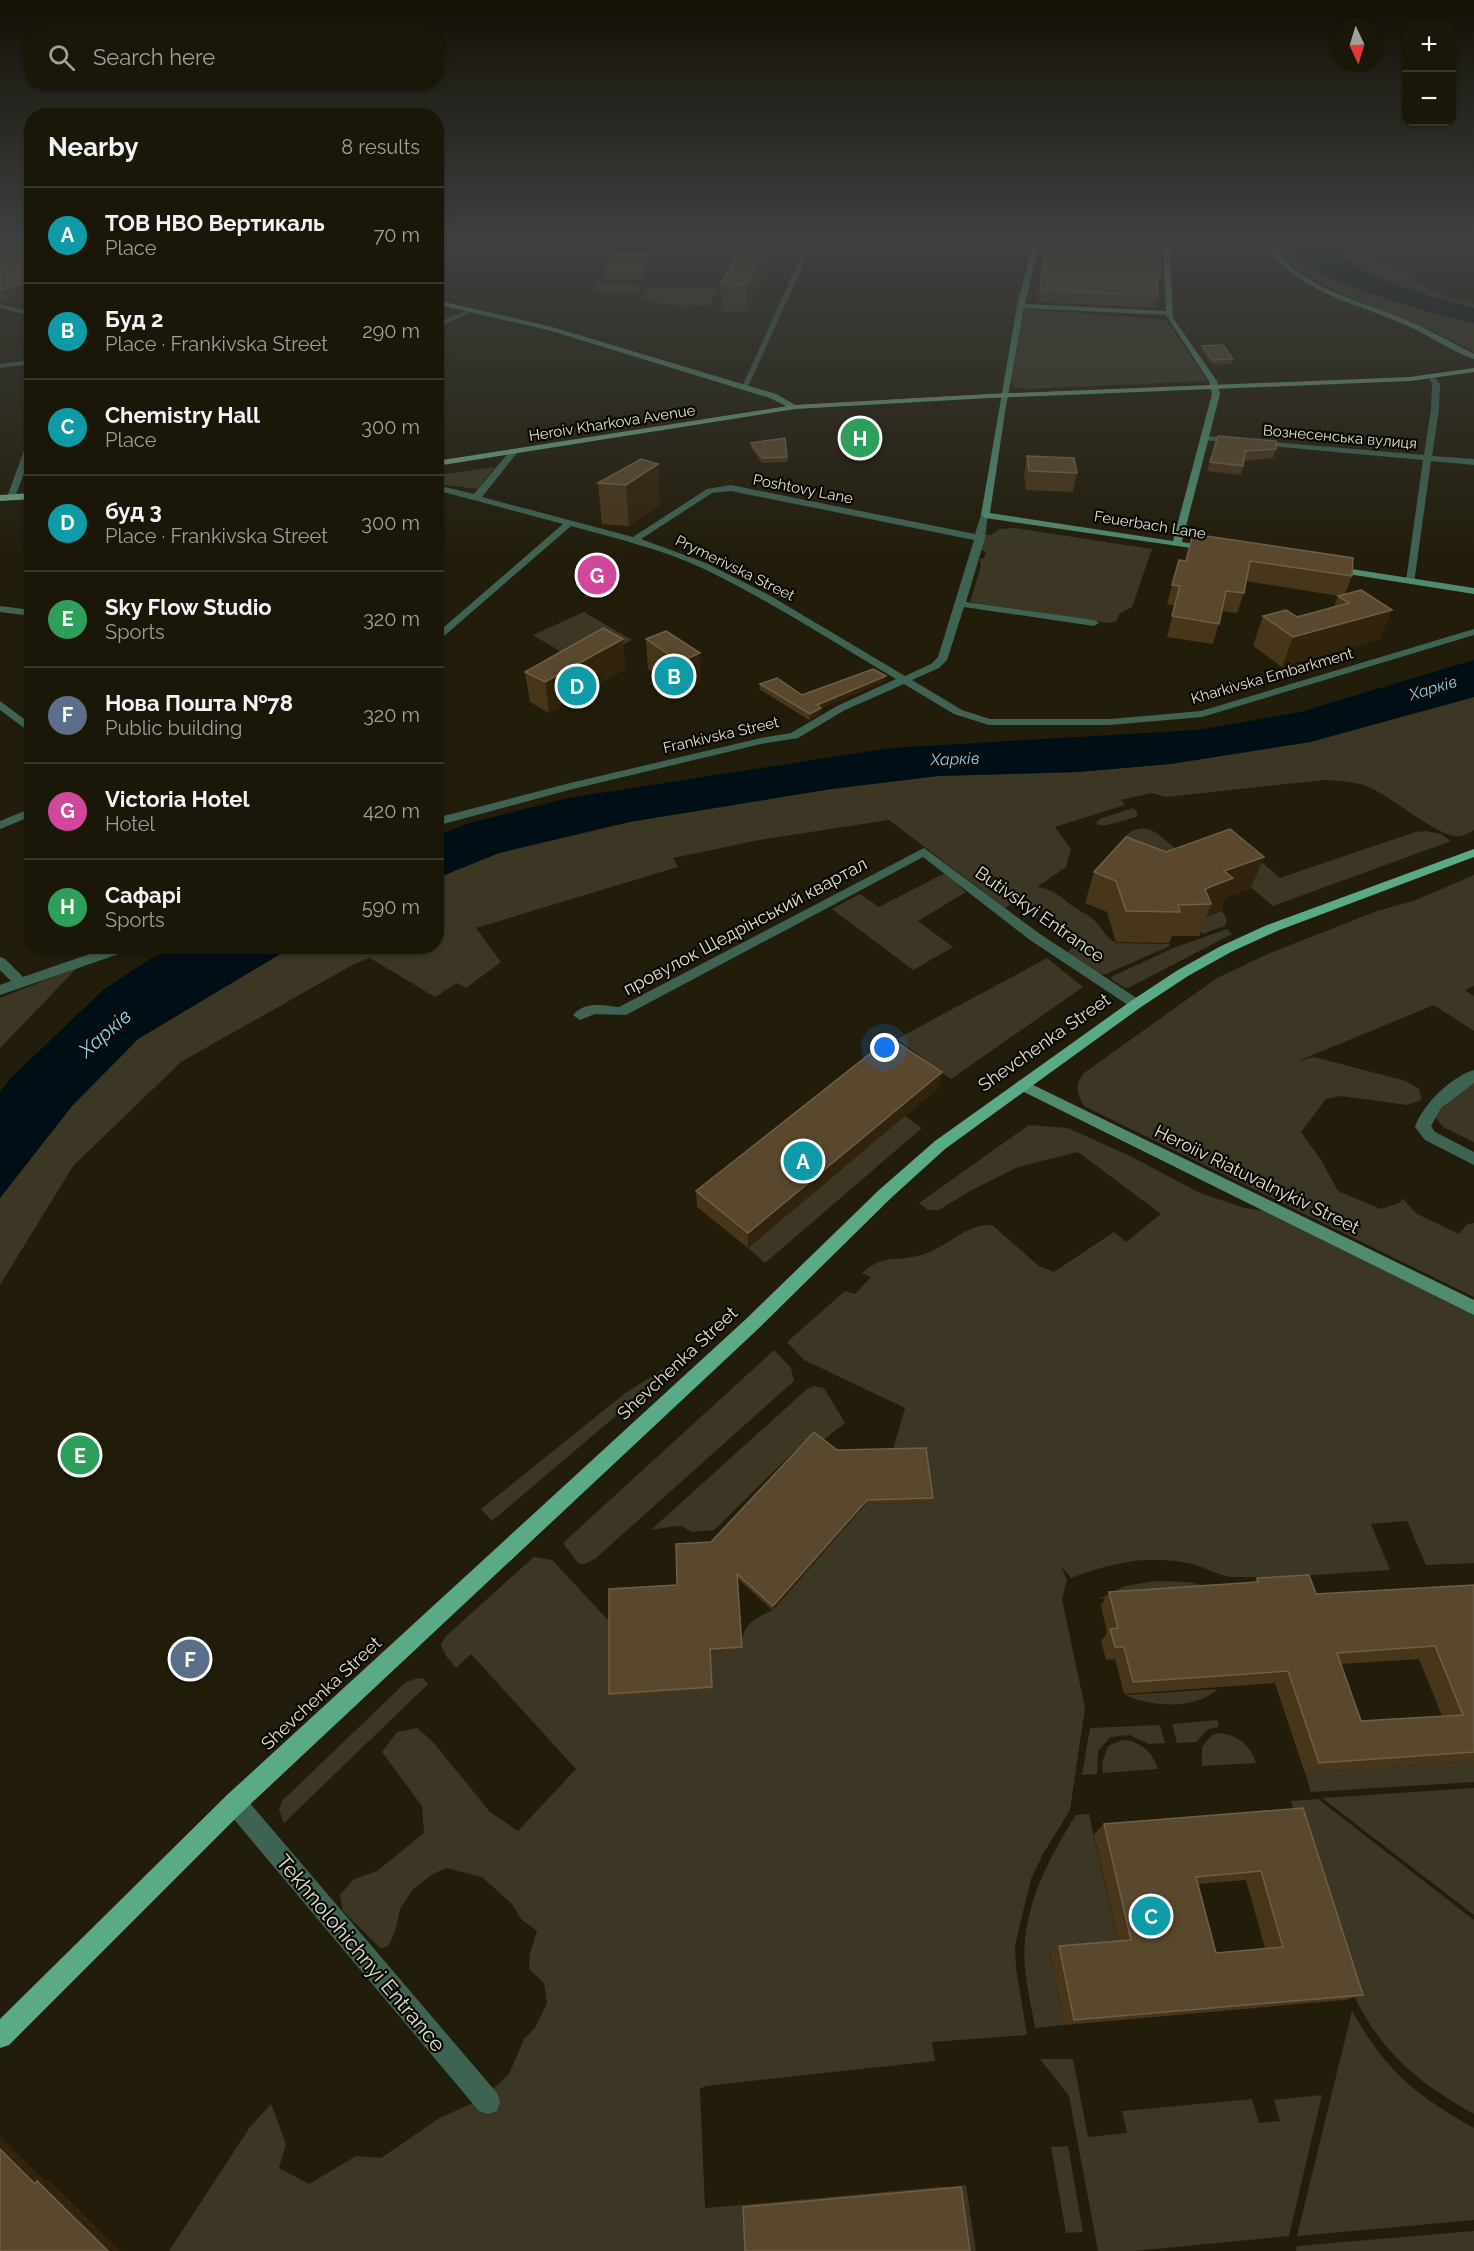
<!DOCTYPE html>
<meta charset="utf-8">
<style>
body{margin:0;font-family:Raleway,sans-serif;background:#231f12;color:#f1f3f6}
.controls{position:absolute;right:18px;top:18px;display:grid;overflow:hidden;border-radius:12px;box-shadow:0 2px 4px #0004}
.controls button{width:54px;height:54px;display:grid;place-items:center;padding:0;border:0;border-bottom:2px solid #383529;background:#1a1608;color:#f1f3f6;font:30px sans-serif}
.compass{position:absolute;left:1330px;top:18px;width:54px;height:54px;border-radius:50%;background:#1a1608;box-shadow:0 2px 4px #0004;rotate:176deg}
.you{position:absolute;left:885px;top:1048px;width:21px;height:21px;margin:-15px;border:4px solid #fff;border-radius:50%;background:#1a73e8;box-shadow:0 0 0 9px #1a73e833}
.badge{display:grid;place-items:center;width:39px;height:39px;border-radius:50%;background:#8c9099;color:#fff;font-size:20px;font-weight:700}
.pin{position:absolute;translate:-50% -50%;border:3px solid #fff;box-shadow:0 2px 6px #0006}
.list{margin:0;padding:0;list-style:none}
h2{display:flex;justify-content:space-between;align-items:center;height:78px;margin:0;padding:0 24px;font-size:26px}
h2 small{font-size:20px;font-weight:400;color:#9f9f9c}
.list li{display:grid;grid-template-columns:39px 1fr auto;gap:18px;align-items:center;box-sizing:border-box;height:96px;padding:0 24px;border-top:2px solid #383529}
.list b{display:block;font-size:22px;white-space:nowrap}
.list p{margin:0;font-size:20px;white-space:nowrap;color:#9f9f9c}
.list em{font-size:20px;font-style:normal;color:#9f9f9c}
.icon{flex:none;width:33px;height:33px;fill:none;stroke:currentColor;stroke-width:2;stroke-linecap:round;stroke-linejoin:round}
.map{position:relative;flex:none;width:1474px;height:2251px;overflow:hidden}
.search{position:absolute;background:#1a1608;box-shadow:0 2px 4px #0004;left:24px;top:24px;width:420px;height:66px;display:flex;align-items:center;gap:15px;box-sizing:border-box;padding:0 21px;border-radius:24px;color:#9f9f9c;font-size:22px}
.panel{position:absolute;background:#1a1608;box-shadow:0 2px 4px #0004;left:24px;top:108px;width:420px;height:846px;border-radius:24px}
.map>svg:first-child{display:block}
.green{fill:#3b3724}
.water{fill:#000f16}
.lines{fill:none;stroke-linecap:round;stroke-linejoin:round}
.street{fill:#3f6352;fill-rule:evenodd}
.secondary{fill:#508b70;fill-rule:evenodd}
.primary{fill:#5baa87;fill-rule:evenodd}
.tram{stroke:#8e8b7c;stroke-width:1.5}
.wall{fill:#48361a;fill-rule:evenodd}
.shaded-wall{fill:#32240c}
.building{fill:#59482e;stroke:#6e5f47;stroke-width:1.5;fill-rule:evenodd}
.labels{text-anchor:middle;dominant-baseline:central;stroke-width:4.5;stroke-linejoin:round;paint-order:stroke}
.far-street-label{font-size:15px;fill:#e0ded2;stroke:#090803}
.far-water-label{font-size:16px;font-style:italic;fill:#8cd4ef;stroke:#090803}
.street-label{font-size:18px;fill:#e0ded2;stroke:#090803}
.water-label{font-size:20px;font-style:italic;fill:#8cd4ef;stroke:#090803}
.near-street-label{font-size:21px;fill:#e0ded2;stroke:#090803}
</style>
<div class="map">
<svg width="1474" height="2251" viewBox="0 0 1474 2251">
<rect width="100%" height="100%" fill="#221d0b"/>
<g class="green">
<polygon points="1048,241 1158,241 1160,266 1044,259"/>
<path d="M1274,241h15c4,39 150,73 185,82v29c-17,-8 -33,-18 -50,-25 -34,-15 -142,-49 -150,-86z"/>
<path d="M1335,241h29l2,5 15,10h-5l4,5 38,18 -6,2 31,14 31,9v4c-29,-7 -136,-34 -139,-67z"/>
<polygon points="597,283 643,286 639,294 592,292"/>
<polygon points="649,286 720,288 709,306 693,306 690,308 640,300"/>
<polygon points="1025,309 1166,320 1208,381 1026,389 1015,387 1010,382"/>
<polygon points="495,467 478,489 437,484 437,475"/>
<polygon points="1015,528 1152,549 1132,607 1119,614 1117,621 1108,623 970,602 981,566 979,559 984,558 986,552 982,550 984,534 991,535 999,529"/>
<polygon points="584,612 632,640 581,664 533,635"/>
<path d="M1474,697v133c-5,3 -11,7 -18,6 -20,-1 -63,-38 -85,-48 -15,-7 -31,-7 -47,-8l-158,17 -14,-4 -31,7 4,5 -70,22 16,22 -5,18 -29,20c17,2 24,11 37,20 6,5 15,7 20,13 9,8 11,18 23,23l52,1 1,2 -64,28 -8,1 -31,-22 5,-6c-4,-8 -12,-12 -15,-19 -8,-15 -8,-16 -25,-22l-7,-11 -20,13 -116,-88 -130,20 -86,18 5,9 -202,61 25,34 -35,26 -9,-5 -22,14 -65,-39 -16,6 -173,98 -108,104 -73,119v-87l72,-92 66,-67 154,-92 144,-1 1,-68 62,-25 130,-31 202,-33 107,-13 139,-4 93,-8 140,-22z"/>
<polygon points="1133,808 1138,813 1136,817 1107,825 1098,825 1096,822 1102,818"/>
<path d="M1142,828l9,2 7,4 40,34 -77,-22c3,-13 10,-15 21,-18z"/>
<polygon points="1426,831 1441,834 1451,841 1273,906 1213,855 1242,845 1280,878 1415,832"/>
<polygon points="945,873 966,892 918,921 953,947 913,970 832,909 860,894 879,907"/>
<path d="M1474,875v111l-9,4 9,6v35l-40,-26 -136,56 16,-4 92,24 13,8 3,11 -15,5 -66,-9 -15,3 -25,33 20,28 17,31 43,18 20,-7 1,-4 15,16 42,20 8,-10 7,-1v74l-390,-191c-8,-12 -9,-22 0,-33l133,-95 53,-25 107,-42 39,-11z"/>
<polygon points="1222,911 1227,920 1225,926 1202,934 1197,920"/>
<polygon points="1227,929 1232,934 1130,987 1125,988 1112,980 1111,977 1173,948"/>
<polygon points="1047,958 1083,987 951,1079 897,1039"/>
<polygon points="78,967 0,1048 0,998"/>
<polygon points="1474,1081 1474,1142 1443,1127 1433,1114"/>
<polygon points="905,1116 922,1128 765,1263 748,1248"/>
<path d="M1029,1125l39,3 64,29 68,36 45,15 36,5 193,95v255l-48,2 -19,-44 -36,3 19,46c-51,3 -104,8 -155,7 -14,0 -30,-10 -44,-13 -41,-10 -81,-1 -120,14l-10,-12 6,14 -5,19 23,109 -15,102 -27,44 -12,25 -16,66 1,23 11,67 -95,7 3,19 -230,25 -5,3 5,119 37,-3 3,46h-576l81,-124 21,-23 15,40 -7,24 30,16 47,-28 25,2 60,-41 40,-17 28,-26 15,-35 11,-11 12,-25 -3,-20 -15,-14 1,-16 7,-22 -16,-12 -9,-15 -30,-27 -36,-9 -13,6 -20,15 -13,20 -4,19 -7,17 -8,4 -38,-38 -3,-16 14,-16 23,-8 47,-38 -2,-27 -40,-54 15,-20 20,-4 16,14 57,70 28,19 58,-62 -105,-115 -15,14 -9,-11 -6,-12 5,-9 88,-79 18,3 58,62 101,68 -1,-38 32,-2c-2,-24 11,-31 31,-40l93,-106 66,-2 -40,-49 13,-45 -101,-48 -17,-18 58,-51 10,3 16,-17 -9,-4c24,-21 36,-10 62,-19 25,-8 41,-30 68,-29l47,41 15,6 60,-40 12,10 35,-28 -83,-62 -60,15 -46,23 -33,20h-11l-9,-7z"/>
<polygon points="697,1347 492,1521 481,1509 624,1394"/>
<polygon points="774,1350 791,1368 794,1381 596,1558 585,1564 578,1563 563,1543"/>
<polygon points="814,1386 824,1388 845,1423 823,1440 813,1433 714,1530 692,1532 681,1526 676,1526 651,1530 807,1389"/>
<polygon points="1155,1581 1189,1582 1222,1590 1099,1599 1125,1586"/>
<polygon points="418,1678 424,1679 428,1684 284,1823 279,1810 282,1801 406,1682"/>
<path d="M1218,1689c-22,21 -67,18 -93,6z"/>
<polygon points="1217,1720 1219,1727 1208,1729 1196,1742 1177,1743 1172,1724"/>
<polygon points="1160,1725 1165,1743 1149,1744 1129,1735 1110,1737 1098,1751 1097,1774 1082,1775 1090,1728"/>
<path d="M1221,1733c18,3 29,12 35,30l-54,3v-19l10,-12z"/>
<path d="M1123,1740c18,1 29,12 35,29l-55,4 -1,-10 6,-17z"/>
<polygon points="1474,1761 1474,1782 1311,1792 1305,1773"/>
<polygon points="1474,1788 1474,1915 1322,1798"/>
<path d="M1318,1799l156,121v194c-54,-30 -91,-60 -119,-116l-64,-197z"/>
<path d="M1089,1814l30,133 -69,6 14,72 -29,3c-3,-19 -8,-39 -10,-59 -5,-55 20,-103 47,-148l4,-6z"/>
<path d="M1352,2011c35,61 62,83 122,117v92l-177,16z"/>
<polygon points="1040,2059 1073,2059 1088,2137 1127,2133 1122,2111 1252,2099 1259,2123 1280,2121 1274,2100 1322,2095 1289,2236 1134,2251 1098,2251 1069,2096"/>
<polygon points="1068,2146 1083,2232 1066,2233 1051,2147"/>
<polygon points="966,2185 976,2251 959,2251 950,2187"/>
<polygon points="1474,2231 1474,2251 1296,2251 1297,2246"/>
</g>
<g class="water">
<path d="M1289,241h46c3,33 110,60 139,67v15c-35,-9 -181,-43 -185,-82z"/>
<polygon points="1474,660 1474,697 1310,742 1170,764 1077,772 938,776 831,789 629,822 499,853 437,878 437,835 473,822 568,798 890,748 1197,730 1300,712"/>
<polygon points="176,947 292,947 138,1039 72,1106 0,1198 0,1092 11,1078 103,990 150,959"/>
</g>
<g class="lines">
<g class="street">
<polygon points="808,241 814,241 748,387 741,389"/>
<polygon points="0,304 32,312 32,316 0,308"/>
<polygon points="471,309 476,310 436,328 436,323"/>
<polygon points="32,360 32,364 0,368 0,364"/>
<polygon points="1428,376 1434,376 1440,384 1439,409 1432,456 1474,459 1474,465 1431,461 1414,583 1406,581 1423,460 1204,440 1200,438 1204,436 1424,455 1431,409 1432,384"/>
<polygon points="32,438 32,453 15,497 8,499 7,497 28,440"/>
<path d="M510,451l7,2 -35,44 151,40 74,-48 24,-4 244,49 6,-19 7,-2 -3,25 -19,64 128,18 5,3 -5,3 -130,-19 -17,53 -8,8 -27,12 50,30 28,9h120l91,-8 273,-82v6l-272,82 -92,8h-121l-35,-11 -50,-30 -59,26 -47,28 -37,6 -192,46 -133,36v-8l130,-34 195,-46 30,-5 46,-27 59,-27c-64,-38 -127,-79 -194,-111 -41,-19 -87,-30 -131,-42l-135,117v-9l127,-110 -127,-34v-5l38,9zM731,491l243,49 -36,117 -7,7 -26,12 -136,-81 -63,-32 -65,-24 71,-46z"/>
<polygon points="0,606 32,610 32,616 0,612"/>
<polygon points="0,701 32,725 32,734 0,710"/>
<polygon points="32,808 32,816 0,829 0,821"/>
<path d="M924,848l116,86 101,67 2,3 -2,3h-10l-101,-67 -107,-83 -297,158 -31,-1 -15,6 -7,-5c11,-14 31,-10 46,-8z"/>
<polygon points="113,946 134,946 133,949 0,995 0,985 11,981 0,970 0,957 5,959 23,977"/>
<path d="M1474,1070v13l-33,25 -10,18 4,6 39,20v13l-49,-25 -10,-13c8,-23 36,-50 59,-57z"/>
<polygon points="235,1792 243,1795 497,2093 500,2102 497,2111 488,2114 479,2111 227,1811 224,1803 227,1795"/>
</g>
<g class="secondary">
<path d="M1034,241h6l-15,63 141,7 -3,-70h6l4,77 44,63 3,13 -38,148 30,5v4l-227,-33 -4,-3 36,-209zM1024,308l142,7 43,66 3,13 -39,147 -183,-28 15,-101z"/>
<path d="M1263,241h6c28,45 83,57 130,76 26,10 50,24 75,37v5c-23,-8 -44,-23 -66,-33 -52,-23 -114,-34 -145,-85z"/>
<polygon points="436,300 552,327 776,394 799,407 792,409 770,398 548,330 436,304"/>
<polygon points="1332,566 1474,588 1474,594 1329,571 1329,567"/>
<polygon points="1023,1080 1474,1300 1474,1315 1018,1089 1016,1085 1018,1081"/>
</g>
<g class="primary">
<polygon points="1474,368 1474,372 1410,381 989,398 795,409 436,466 436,461 795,405 989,394 1410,377"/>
<polygon points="32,493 32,499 0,501 0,495"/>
<polygon points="1474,849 1474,857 1277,931 1231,952 1188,976 1141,1007 945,1149 891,1198 758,1329 243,1811 9,2045 0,2048 0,2019 227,1795 746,1319 879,1190 935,1141 1131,1001 1178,970 1221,946 1267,925"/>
</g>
<g class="tram">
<polyline points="436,464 794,406 989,395 1410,379 1474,370"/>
<polyline points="0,497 32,495"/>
</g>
</g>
<g class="wall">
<polygon points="738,241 771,264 746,312 721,311 721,283 731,268 731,255"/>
<polygon points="0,249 9,302 0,300"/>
<polygon points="1045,249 1161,273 1157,285 1158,296 1155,308 1038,302"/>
<polygon points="605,267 649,267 643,280 606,279"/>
<polygon points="1202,346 1233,359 1231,364 1212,364 1201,350"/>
<polygon points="1218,436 1276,449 1273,458 1244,461 1241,475 1207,471"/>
<polygon points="751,443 787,457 787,462 762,463 751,448"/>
<polygon points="1027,456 1077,473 1073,492 1026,490 1024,475"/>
<polygon points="641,459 660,504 629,526 602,524 598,483"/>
<polygon points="1193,534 1352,576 1345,594 1380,639 1282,667 1253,646 1263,616 1297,617 1334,607 1338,596 1339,596 1246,581 1244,593 1237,613 1222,611 1213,644 1167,637 1175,606 1167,604 1179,560 1186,561"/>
<polygon points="666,631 701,683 681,692 648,669 646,639"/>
<polygon points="623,639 625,669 549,713 530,702 525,672"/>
<polygon points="885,681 821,708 821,713 809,720 759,689 760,684 802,695"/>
<polygon points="1166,852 1264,857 1251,888 1225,898 1221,910 1207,915 1199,936 1172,936 1169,943 1116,942 1107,912 1085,903 1094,872"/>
<polygon points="939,1087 748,1248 697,1207 696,1191"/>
<polygon points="837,1450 933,1498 932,1502 866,1504 772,1610 737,1578 742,1650 710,1652 712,1690 610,1697 609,1694 677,1585 711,1542"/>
<path d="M1257,1578l59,16 158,-9v176l-169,12 -30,-90 -151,11 -9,-35 -9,1 -5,-19 6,-8 -6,-28 8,-13 144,-9zM1419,1659l23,57 -81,5 -20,-57z"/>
<path d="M1303,1808l60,187 -19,5 -280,25 -14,-72 9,-7 59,-5 -24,-107 10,-10zM1246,1880l19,68 -49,5 -18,-69z"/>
<polygon points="940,2187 961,2187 745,2251 742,2205"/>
</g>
<g class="shaded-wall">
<polygon points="769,241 771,241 771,264 746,312 746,285"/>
<polygon points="648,255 649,267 643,280 643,268"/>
<polygon points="32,280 32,294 9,302 4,290"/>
<polygon points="658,464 660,504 629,526 626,485"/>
<polygon points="1392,610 1380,639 1282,667 1293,637"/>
<polygon points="623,639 625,669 549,713 545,682"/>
<polygon points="700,653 701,683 681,692 680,662"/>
<polygon points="886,676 885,681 821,708 821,713 809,720 810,714 817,705"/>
<polygon points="1264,857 1251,888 1225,898 1221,910 1207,915 1211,904 1205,889 1224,871"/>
<polygon points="942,1072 939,1087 748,1248 748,1233"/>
<polygon points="867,1500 866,1504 772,1610 773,1606"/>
<polygon points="0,2137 45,2181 50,2181 121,2251 108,2251 35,2184 0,2149"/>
</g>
<g class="building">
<polygon points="26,241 32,241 32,280 4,290 0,289 0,249"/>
<polygon points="738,241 769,241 746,285 721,283 738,256 731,255"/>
<polygon points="1045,249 1160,257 1161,273 1157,272 1158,296 1040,290"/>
<polygon points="612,254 648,255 643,268 605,267"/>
<polygon points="1223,345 1233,359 1213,360 1202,346"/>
<polygon points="1218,436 1276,441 1276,449 1245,451 1243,466 1210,462"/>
<polygon points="785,438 787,457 762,458 751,443"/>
<polygon points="1027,456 1074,458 1077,473 1029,471"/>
<polygon points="641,459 658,464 626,485 598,483"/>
<polygon points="1193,534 1353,558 1352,576 1250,561 1244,593 1226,591 1219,624 1172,616 1180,586 1172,585 1179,560 1186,561"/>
<polygon points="1361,590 1392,610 1293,637 1263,616 1286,610 1297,617 1349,603 1338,596"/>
<polygon points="603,628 623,639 545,682 525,672"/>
<polygon points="666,631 700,653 680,662 646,639"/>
<polygon points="873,669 886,676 817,705 821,708 810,714 760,684 777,678 802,695"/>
<polygon points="1230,829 1264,857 1224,871 1233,878 1205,889 1211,904 1178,905 1180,912 1126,911 1116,881 1094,872 1126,837 1166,852"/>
<polygon points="890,1038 942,1072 748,1233 696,1191"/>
<polygon points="814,1432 837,1450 926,1448 933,1498 867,1500 773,1606 737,1574 742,1647 710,1649 712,1687 609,1694 609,1589 677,1585 676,1544 711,1542"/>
<path d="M1309,1575l7,19 158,-9v167l-155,11 -31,-92 -155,11 -9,-35h-9l-5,-18 8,-1 -9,-36 149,-10 -1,-4zM1435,1646l28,69 -102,6 -24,-68z"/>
<path d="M1303,1808l60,187 -289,25 -15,-74 72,-6 -27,-116zM1261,1871l22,76 -67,6 -20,-76z"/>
<polygon points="0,2149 35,2184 37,2181 108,2251 0,2251"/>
<polygon points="961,2187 970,2251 745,2251 743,2207"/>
</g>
<linearGradient id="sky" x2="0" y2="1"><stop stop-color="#131006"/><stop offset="0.43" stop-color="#3e403f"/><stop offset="1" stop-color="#3e403f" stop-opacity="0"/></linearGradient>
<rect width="1474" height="556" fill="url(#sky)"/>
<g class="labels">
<g class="far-street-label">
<text transform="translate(612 423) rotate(-9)">Heroiv Kharkova Avenue</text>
<text transform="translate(1340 437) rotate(5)">Вознесенська вулиця</text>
<text transform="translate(803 489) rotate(11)">Poshtovy Lane</text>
<text transform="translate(1150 525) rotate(9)">Feuerbach Lane</text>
<text transform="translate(735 568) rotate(26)">Prymerivska Street</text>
<text transform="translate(1272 676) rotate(-16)">Kharkivska Embarkment</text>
<text transform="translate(721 735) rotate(-13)">Frankivska Street</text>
</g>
<g class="far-water-label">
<text transform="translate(1433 688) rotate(-17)">Харків</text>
<text transform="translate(955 759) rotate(-2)">Харків</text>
</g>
<g class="street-label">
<text transform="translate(1040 914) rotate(35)">Butivskyi Entrance</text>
<text transform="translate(745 926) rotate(-28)">провулок Щедрінський квартал</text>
<text transform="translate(1044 1042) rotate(-35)">Shevchenka Street</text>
<text transform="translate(1257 1179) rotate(26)">Heroiiv Riatuvalnykiv Street</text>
<text transform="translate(677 1363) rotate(-43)">Shevchenka Street</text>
<text transform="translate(321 1693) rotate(-43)">Shevchenka Street</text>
</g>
<g class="water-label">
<text transform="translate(105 1033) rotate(-41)">Харків</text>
</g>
<g class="near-street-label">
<text transform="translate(361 1953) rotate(50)">Tekhnolohichnyi Entrance</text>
</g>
</g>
</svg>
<div class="controls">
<button>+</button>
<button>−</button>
</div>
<svg class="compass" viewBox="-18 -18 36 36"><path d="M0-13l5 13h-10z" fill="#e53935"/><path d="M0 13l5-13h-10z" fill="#9f9f9c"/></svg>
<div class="you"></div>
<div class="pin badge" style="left:803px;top:1161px;background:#0f9aa8">A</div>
<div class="pin badge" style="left:674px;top:676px;background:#0f9aa8">B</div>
<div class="pin badge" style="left:1151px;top:1916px;background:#0f9aa8">C</div>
<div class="pin badge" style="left:577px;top:686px;background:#0f9aa8">D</div>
<div class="pin badge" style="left:80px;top:1455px;background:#2e9e5b">E</div>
<div class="pin badge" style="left:190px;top:1659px;background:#5c6f8a">F</div>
<div class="pin badge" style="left:597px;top:575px;background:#d1479c">G</div>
<div class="pin badge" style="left:860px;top:438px;background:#2e9e5b">H</div>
<div class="search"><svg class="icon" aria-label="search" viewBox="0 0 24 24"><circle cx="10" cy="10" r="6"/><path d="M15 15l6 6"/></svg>Search here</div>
<section class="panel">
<h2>Nearby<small>8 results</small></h2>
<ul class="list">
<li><span class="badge" style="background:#0f9aa8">A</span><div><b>ТОВ НВО Вертикаль</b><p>Place</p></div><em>70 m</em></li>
<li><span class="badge" style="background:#0f9aa8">B</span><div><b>Буд 2</b><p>Place · Frankivska Street</p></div><em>290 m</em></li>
<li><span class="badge" style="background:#0f9aa8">C</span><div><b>Chemistry Hall</b><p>Place</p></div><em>300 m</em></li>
<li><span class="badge" style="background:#0f9aa8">D</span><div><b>буд 3</b><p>Place · Frankivska Street</p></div><em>300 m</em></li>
<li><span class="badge" style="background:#2e9e5b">E</span><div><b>Sky Flow Studio</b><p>Sports</p></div><em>320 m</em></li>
<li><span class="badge" style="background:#5c6f8a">F</span><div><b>Нова Пошта №78</b><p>Public building</p></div><em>320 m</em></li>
<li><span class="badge" style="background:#d1479c">G</span><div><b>Victoria Hotel</b><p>Hotel</p></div><em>420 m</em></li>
<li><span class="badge" style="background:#2e9e5b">H</span><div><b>Сафарі</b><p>Sports</p></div><em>590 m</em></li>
</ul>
</section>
</div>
